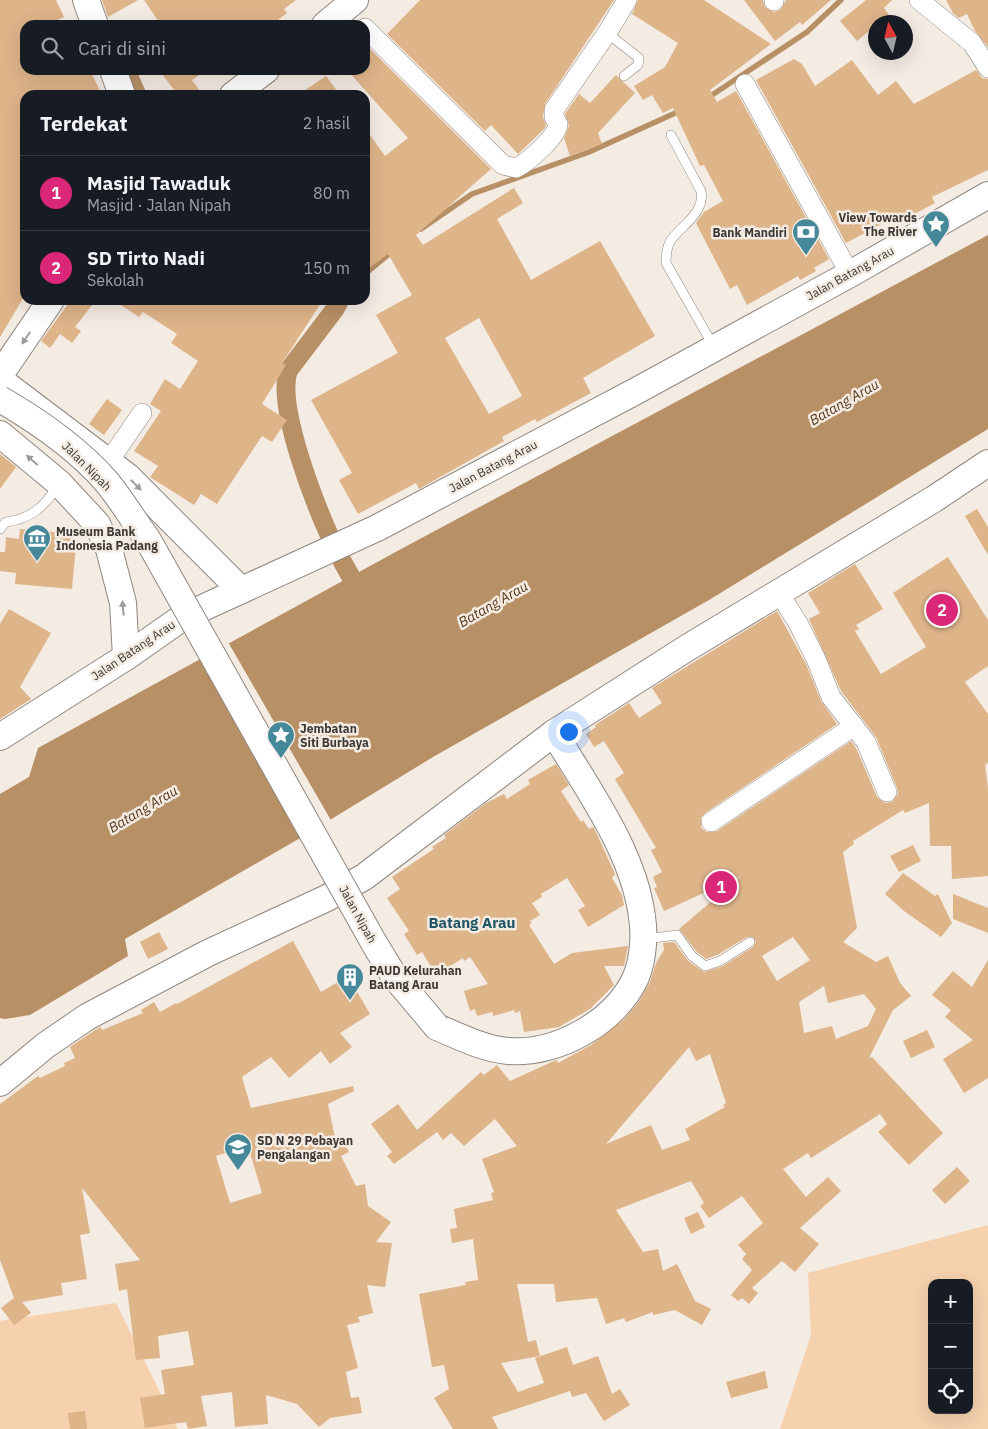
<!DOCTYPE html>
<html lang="id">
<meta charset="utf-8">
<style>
body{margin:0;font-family:"IBM Plex Sans",sans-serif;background:#20242c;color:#f1f3f6}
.controls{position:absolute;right:15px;bottom:15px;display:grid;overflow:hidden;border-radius:10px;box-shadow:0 5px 20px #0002}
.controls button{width:45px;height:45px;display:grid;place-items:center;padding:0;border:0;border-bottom:1px solid #363941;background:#171b24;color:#f1f3f6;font:25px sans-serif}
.compass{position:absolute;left:868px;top:15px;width:45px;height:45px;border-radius:50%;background:#171b24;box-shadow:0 5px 20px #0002;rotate:352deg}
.you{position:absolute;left:568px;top:731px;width:18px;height:18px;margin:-12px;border:4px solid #fff;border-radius:50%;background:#1a73e8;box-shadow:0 0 0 8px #1a73e833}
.badge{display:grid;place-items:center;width:32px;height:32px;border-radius:50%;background:#db2777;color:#fff;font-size:16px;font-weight:700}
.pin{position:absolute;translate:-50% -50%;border:2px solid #fff;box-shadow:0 1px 5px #0006}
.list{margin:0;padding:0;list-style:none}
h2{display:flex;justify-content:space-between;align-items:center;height:65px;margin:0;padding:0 20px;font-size:21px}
h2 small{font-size:16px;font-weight:400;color:#9ea1a6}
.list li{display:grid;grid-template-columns:32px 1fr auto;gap:15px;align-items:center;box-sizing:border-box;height:75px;padding:0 20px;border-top:1px solid #363941}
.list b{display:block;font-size:19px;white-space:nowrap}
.list p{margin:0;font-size:16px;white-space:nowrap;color:#9ea1a6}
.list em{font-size:16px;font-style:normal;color:#9ea1a6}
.icon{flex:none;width:28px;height:28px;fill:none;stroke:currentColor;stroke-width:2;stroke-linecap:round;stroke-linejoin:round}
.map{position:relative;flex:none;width:988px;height:1429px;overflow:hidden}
.search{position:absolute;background:#171b24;box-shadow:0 5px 20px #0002;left:20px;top:20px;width:350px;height:55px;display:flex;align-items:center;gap:12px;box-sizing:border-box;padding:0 18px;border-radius:15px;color:#9ea1a6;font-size:19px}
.panel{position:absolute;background:#171b24;box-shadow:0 5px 20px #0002;left:20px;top:90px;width:350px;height:215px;border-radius:15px}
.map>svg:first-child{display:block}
.green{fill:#f5d1ad;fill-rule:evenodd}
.water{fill:#b89066}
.pier{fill:#f4ebe3}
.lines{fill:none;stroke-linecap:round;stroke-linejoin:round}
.stream{stroke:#b89066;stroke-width:5.5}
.canal{stroke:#b89066;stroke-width:19}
.building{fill:#deb489;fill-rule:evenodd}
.lane-casing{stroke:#8f8780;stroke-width:10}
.street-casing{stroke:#8f8780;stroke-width:20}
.secondary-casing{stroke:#8f8780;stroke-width:28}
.lane{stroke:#fff;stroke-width:9}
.street{stroke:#fff;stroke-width:19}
.secondary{stroke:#fff;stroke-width:26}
.secondary-bridge-casing{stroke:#8f8780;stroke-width:28;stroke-linecap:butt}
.secondary-bridge{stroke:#fff;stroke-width:26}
.oneway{fill:#9d9c9a}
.labels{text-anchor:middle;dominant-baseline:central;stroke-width:5;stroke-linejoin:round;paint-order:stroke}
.poi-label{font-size:12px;font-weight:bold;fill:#3b3835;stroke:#f4ebe3;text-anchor:start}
.street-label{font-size:12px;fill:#3b3835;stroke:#f4ebe3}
.water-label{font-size:14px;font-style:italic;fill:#543716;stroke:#f4ebe3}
.quarter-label{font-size:15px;font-weight:bold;fill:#215764;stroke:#f4ebe3}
</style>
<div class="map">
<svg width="988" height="1429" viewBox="0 0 988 1429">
<rect width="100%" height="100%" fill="#f4ebe3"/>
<g class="green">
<path d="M988,1225v204h-208l31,-94 -3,-62zM932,1283h37v127h-37z"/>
<polygon points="116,1303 178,1429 0,1429 0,1321"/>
</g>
<polygon class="water" points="988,235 988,429 709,600 433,757 302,837 125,939 128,956 30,1015 5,1019 0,1018 0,794 29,777 38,748 401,549"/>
<polygon class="pier" points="228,642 332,822 307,837 204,655"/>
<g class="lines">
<g class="stream">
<polyline points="706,99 807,32 841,0"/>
<polyline points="421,229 472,194 589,152 682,110"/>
<polyline points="365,274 394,250"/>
</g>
<g class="canal">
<polyline points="126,70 137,95"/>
<path d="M330,537c-16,-36 -53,-129 -42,-166l47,-62 5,-9"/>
<polyline points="342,561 351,577"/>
</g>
</g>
<g class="building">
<polygon points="0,0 56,0 64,17 47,25 25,25 25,70 90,70 102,95 25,95 25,295 0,337"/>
<polygon points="102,0 138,0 108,17"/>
<polygon points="144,0 296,0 284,9 287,13 271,25 161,25"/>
<polygon points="420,0 614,0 545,104 543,117 546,125 544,129 518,154 491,125 485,131 387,34"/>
<polygon points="638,0 704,0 771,44 710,90 717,102 736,91 829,259 814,268 816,271 800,280 798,276 747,305 737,285 730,289 696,223 704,212 723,201 704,165 700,166 673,108 663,113 652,95 643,100 634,86 665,67 678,43 632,14"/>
<polygon points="744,0 763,0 765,7 774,12 780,10 786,0 831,0 802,25 800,22 775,41"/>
<polygon points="866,0 892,0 884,8 889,15 879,22 876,22 876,25 857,41 840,21"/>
<polygon points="946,0 988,0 988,47 975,31 967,14 959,18 953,13"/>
<path d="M366,45l125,124 -75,66 7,10 91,-57 9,15 -26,16 34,61 69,-39 55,95 -72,42 8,15 -54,29 -2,-3 -33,18 2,4 -85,48 -3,-6 -58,31 -19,-34 13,-7 -41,-73 87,-47 -22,-38 36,-20 -24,-41 -23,17v-143l20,28 23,-18 -61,-68h18zM479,318l43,78 -33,18 -44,-76z"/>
<polygon points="794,59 802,64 815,86 852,60 878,95 896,81 914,104 976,70 982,78 988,79 988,170 932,197 935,203 894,225 891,219 846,243 756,80"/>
<polygon points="159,70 206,70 192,80 203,95 178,95"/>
<polygon points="616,75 635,93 598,133 602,144 570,156 564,138 569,126 565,114 579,94 590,103"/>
<polygon points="326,76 340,95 298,95"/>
<polygon points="71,300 96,300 75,327 81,331 72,343 60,334 50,348 41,341"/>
<polygon points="113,300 323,300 282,363 286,365 262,404 287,420 272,442 262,436 217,504 201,494 194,505 150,477 158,466 134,451 161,411 150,404 165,379 180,389 198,361 171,343 177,334 143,312 139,317"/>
<polygon points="107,399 122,410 104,435 89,424"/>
<polygon points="0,454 16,467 0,489"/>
<polygon points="977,509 988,527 988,555 965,516"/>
<polygon points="20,529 77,534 72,589 15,584 16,573 0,571 0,552 5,552 6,537 19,539"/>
<path d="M948,557l40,63v46l-23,16 23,32v49l-3,2 3,23v88l-36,3 -1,-33h-21l-1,-43 -24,10 -2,-3 -50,31 1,3 -11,8 14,76 -14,14 33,20 12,-6 12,27 11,13 -18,14 -24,48 3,-1 71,76 -34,32 -31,-33 9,-8 -7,-10 -69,44 -3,-5 -25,16 23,28 22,-20 13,14 -41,37 19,16 -24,28 -13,-11 -30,27 6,5 -9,11 -7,-6 -4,3 -7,-6 21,-25 -10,-11 4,-5 -8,-9 25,-22 -21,-27 -33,22 -9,-12 4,-3 -13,-22 -75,29 27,42 15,-3 5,22 14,-7 18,37 16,8 -9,16 -27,-15 -22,5v-3l-27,10 -2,-4 -18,6 -9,-26 -41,4 -2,-18h-37l11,58 8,-2 4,16 -39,7 17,29 26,-9 -9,-25 32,-11 6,18 25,-9 14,38 8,-5 10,16 -26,16 -18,-28 -14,4 -2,-6 -78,26 6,12h-45l-19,-31 15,-9 -5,-24 -12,2 -13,-73 47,-9 -1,-3 13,-2 -5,-41 -21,4 -2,-14 7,-1 -3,-19 39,-9 -2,-7 3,-1 -12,-33 35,-13 -22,-27 -31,27 -13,-13 -8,7 -6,-8 -43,32 -7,-8 5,-4 -21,-28 27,-20 19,26 64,-58 3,3 13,-10 13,16 44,-20 3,-1 1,3 33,-18 33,-26 14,-16 12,-21 6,-19 8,-13 -1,-7 11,-1 14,19 16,11 19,-6 30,-19 3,-5 -3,-5h-6l-30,18 -11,4 -9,-7 -18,-23 62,-53 -77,35 -10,-23 3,-1 -4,-10 9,-5 -11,-22 5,-2 -41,-69 9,-6 -20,-32 -10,6 -8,-13 10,-7 -1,-2 34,-22 10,15 23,-15 -10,-15 125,-77 29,53 15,37 16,23 -132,89 -4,5v10l6,4 10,-1 134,-90 5,7 21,49 8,6 7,-1 6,-8 -1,-6 -21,-51 -35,-46 -32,-72 11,-6 -12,-20 47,-29 28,45 -27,16 3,4 -4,2 26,43 45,-27 -33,-54zM793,937l17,23 -33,21 -15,-25zM824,986l4,17 36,-9 12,15 -8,17 -32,13 -4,-13 -28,7 -5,-31zM689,1047l7,14 14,-7 16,49 -3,2 2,2 -40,22 5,11 -28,10 -11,-25 -45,19z"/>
<polygon points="9,609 51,633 20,687 31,699 0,719 0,624"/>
<polygon points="556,764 569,785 561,791 581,822 583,820 589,829 593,827 595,830 615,874 612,878 622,895 624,905 588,927 578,910 585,906 567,878 541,894 542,897 532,903 540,915 530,921 532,923 529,925 554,964 572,953 628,946 624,966 604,966 614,985 590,1009 559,1027 524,1032 520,1011 515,1013 514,1010 493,1016 492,1012 477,1016 475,1009 470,1011 464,991 488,984 470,957 464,961 463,958 436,975 422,952 417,955 404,934 409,931 387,898 400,889 392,877 434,849 432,847 446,838 444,835 486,803 504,794 507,799 530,784 528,780"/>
<polygon points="913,845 921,861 899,872 890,856"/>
<polygon points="903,873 935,896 938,894 952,923 941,937 904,911 885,894"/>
<polygon points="953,894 988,908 988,933 953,919"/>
<polygon points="159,932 168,949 148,959 140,942"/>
<path d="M293,941l28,51 27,-16 22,38 -30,19 12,14 -22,17 -9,-13 -32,27 -18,-21 -29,20 9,31 102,-22 1,5 -26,13 8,38 6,-4 7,14 -8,4 15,30 9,-2 3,22 23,16 -15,20 16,1 -7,44 -18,-2 6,28 -15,4 2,5 -13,3 11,43 -12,4 5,26 8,-1 3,16 -32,5 -11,9 -22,-23 -31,-9 2,29 -33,3 -3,-35 -31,4 6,30 -19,3 -2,-7 -41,6 -5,-30 25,-4 -4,-24 33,-5 -6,-34 -30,5 2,22 -24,2 -9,-71 -8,2 -4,-27 25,-4 -58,-72 8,45 -10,2 7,44 -26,4 2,12 -41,7 9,11 -17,12 -13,-17 13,-10 -14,-38v-156l38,-28 2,2 25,-12 -1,-3 11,-5 -5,-11 25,-17 6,-3 1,3 41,-17 -2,-3 13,-8 6,10 16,-9 1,1zM248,1146l14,47 -32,10 -14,-47z"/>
<polygon points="988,960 988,1078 964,1093 943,1059 973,1040 945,1017 951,1010 932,995 953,971 972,987"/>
<polygon points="927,1030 935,1047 911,1058 903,1041"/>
<polygon points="957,1167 970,1181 945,1204 932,1190"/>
<polygon points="698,1212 705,1227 691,1234 684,1218"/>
<polygon points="765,1371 768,1388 731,1398 726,1382"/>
<polygon points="85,1411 87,1429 70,1429 68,1413"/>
</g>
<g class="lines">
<g class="lane-casing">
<g id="lane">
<polyline points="607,33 639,58 638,65 624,76"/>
<path d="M671,135l30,56c4,22 -18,33 -30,49 -4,6 -5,15 -5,23l48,84"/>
<path d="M0,529l6,-7c24,-3 39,-15 51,-36"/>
<polyline points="646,939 677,935 692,956 705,966 720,961 750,942"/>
</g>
</g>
<g class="street-casing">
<g id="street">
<polyline points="774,0 774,1"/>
<polyline points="919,0 972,43 988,68"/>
<path d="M365,28l138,137 13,3c11,-5 42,-32 42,-44l-4,-7v-7l53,-77 20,-33"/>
<polyline points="745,84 850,274"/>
<polyline points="109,461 142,413"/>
<polyline points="779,593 798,623 816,659 831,697 866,742 887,792"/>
<polyline points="711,822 854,726"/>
</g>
</g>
<g class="secondary-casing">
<g id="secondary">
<polyline points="86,0 95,25"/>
<polyline points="325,25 355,0"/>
<polyline points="113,70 122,95"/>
<polyline points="233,95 266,70"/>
<polyline points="0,375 51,300"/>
<polyline points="0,380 127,476 241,590"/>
<polyline points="0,434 59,483 97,524 109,549 123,603 126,657"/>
<polyline points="0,737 126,657 183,617 377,528 638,390 850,274 988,195"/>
<path d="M437,1027c21,9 47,22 71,24 49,4 108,-29 128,-74 7,-17 9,-42 6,-60 -8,-65 -55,-129 -88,-184"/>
<polyline points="0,1083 46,1045 87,1017 208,953 327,898 364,877 554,733 687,648 934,499 988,463"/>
</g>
</g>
<use href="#lane" class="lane"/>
<use href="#street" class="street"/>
<use href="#secondary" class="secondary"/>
<g class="secondary-bridge-casing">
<path id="secondary-bridge" d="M0,399c38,22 77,49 106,82 15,18 28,40 42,59l226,403 20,33 43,51"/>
</g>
<use href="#secondary-bridge" class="secondary-bridge"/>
</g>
<defs><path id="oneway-solid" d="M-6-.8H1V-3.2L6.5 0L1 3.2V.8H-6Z" transform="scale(1.25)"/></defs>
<g class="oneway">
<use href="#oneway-solid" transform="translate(26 338) rotate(124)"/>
<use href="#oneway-solid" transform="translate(32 460) rotate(-139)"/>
<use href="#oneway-solid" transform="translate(136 485) rotate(45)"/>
<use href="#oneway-solid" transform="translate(123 608) rotate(-95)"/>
</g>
<defs>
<g id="sight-pin" transform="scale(1.4375)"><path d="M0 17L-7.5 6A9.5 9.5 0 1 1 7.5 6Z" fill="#458899" stroke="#f4ebe3"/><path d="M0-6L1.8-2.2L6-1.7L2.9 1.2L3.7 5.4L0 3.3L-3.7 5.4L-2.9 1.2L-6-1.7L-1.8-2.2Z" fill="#fff"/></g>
<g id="bank-pin" transform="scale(1.4375)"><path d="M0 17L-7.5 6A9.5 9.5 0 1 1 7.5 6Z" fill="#458899" stroke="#f4ebe3"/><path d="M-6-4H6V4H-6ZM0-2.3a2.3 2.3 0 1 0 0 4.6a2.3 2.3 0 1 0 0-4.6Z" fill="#fff"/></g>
<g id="museum-pin" transform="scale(1.4375)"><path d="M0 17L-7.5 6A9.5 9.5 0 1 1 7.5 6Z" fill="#458899" stroke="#f4ebe3"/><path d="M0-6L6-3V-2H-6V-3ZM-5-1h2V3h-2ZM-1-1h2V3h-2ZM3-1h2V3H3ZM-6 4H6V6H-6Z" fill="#fff"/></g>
<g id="building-pin" transform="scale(1.4375)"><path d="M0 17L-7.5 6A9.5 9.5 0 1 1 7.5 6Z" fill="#458899" stroke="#f4ebe3"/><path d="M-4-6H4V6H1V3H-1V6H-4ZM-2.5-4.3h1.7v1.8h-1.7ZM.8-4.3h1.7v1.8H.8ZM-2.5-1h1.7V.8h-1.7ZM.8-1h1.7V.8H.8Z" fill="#fff"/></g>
<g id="school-pin" transform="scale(1.4375)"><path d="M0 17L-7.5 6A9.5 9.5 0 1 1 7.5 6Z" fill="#458899" stroke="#f4ebe3"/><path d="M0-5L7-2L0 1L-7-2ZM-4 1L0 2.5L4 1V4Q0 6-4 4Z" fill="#fff"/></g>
</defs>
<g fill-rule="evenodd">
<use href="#sight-pin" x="936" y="224"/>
<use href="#bank-pin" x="806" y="232"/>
<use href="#museum-pin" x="37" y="538"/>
<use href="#sight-pin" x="281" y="735"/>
<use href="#building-pin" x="350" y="977"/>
<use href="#school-pin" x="238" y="1147"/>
</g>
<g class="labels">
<g class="poi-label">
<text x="917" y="217" text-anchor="end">View Towards<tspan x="917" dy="14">The River</tspan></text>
<text x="787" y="232" text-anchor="end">Bank Mandiri</text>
<text x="56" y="531">Museum Bank<tspan x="56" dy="14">Indonesia Padang</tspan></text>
<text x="300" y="728">Jembatan<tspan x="300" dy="14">Siti Burbaya</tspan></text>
<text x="369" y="970">PAUD Kelurahan<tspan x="369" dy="14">Batang Arau</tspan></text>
<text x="257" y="1140">SD N 29 Pebayan<tspan x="257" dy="14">Pengalangan</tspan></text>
</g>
<g class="street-label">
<text transform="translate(850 273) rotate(-29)">Jalan Batang Arau</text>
<text transform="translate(87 466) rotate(45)">Jalan Nipah</text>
<text transform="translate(493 466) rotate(-28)">Jalan Batang Arau</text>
<text transform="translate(133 650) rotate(-34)">Jalan Batang Arau</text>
<text transform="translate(358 914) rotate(61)">Jalan Nipah</text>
</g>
<g class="water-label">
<text transform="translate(844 402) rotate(-30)">Batang Arau</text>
<text transform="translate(493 604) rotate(-30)">Batang Arau</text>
<text transform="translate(143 809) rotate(-31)">Batang Arau</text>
</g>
<g class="quarter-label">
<text x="472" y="922">Batang Arau</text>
</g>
</g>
</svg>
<div class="controls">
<button>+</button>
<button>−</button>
<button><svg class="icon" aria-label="locate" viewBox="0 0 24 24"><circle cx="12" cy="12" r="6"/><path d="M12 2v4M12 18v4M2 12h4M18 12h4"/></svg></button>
</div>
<svg class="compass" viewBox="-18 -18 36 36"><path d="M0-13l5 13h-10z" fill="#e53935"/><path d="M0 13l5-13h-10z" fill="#9ea1a6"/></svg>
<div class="you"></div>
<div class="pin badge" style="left:721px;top:887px">1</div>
<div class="pin badge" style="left:942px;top:610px">2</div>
<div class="search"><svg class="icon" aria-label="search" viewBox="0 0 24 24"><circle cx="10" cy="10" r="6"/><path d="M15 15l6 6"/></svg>Cari di sini</div>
<section class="panel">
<h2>Terdekat<small>2 hasil</small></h2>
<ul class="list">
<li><span class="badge">1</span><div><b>Masjid Tawaduk</b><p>Masjid · Jalan Nipah</p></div><em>80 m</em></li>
<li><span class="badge">2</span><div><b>SD Tirto Nadi</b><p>Sekolah</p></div><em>150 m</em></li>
</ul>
</section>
</div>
